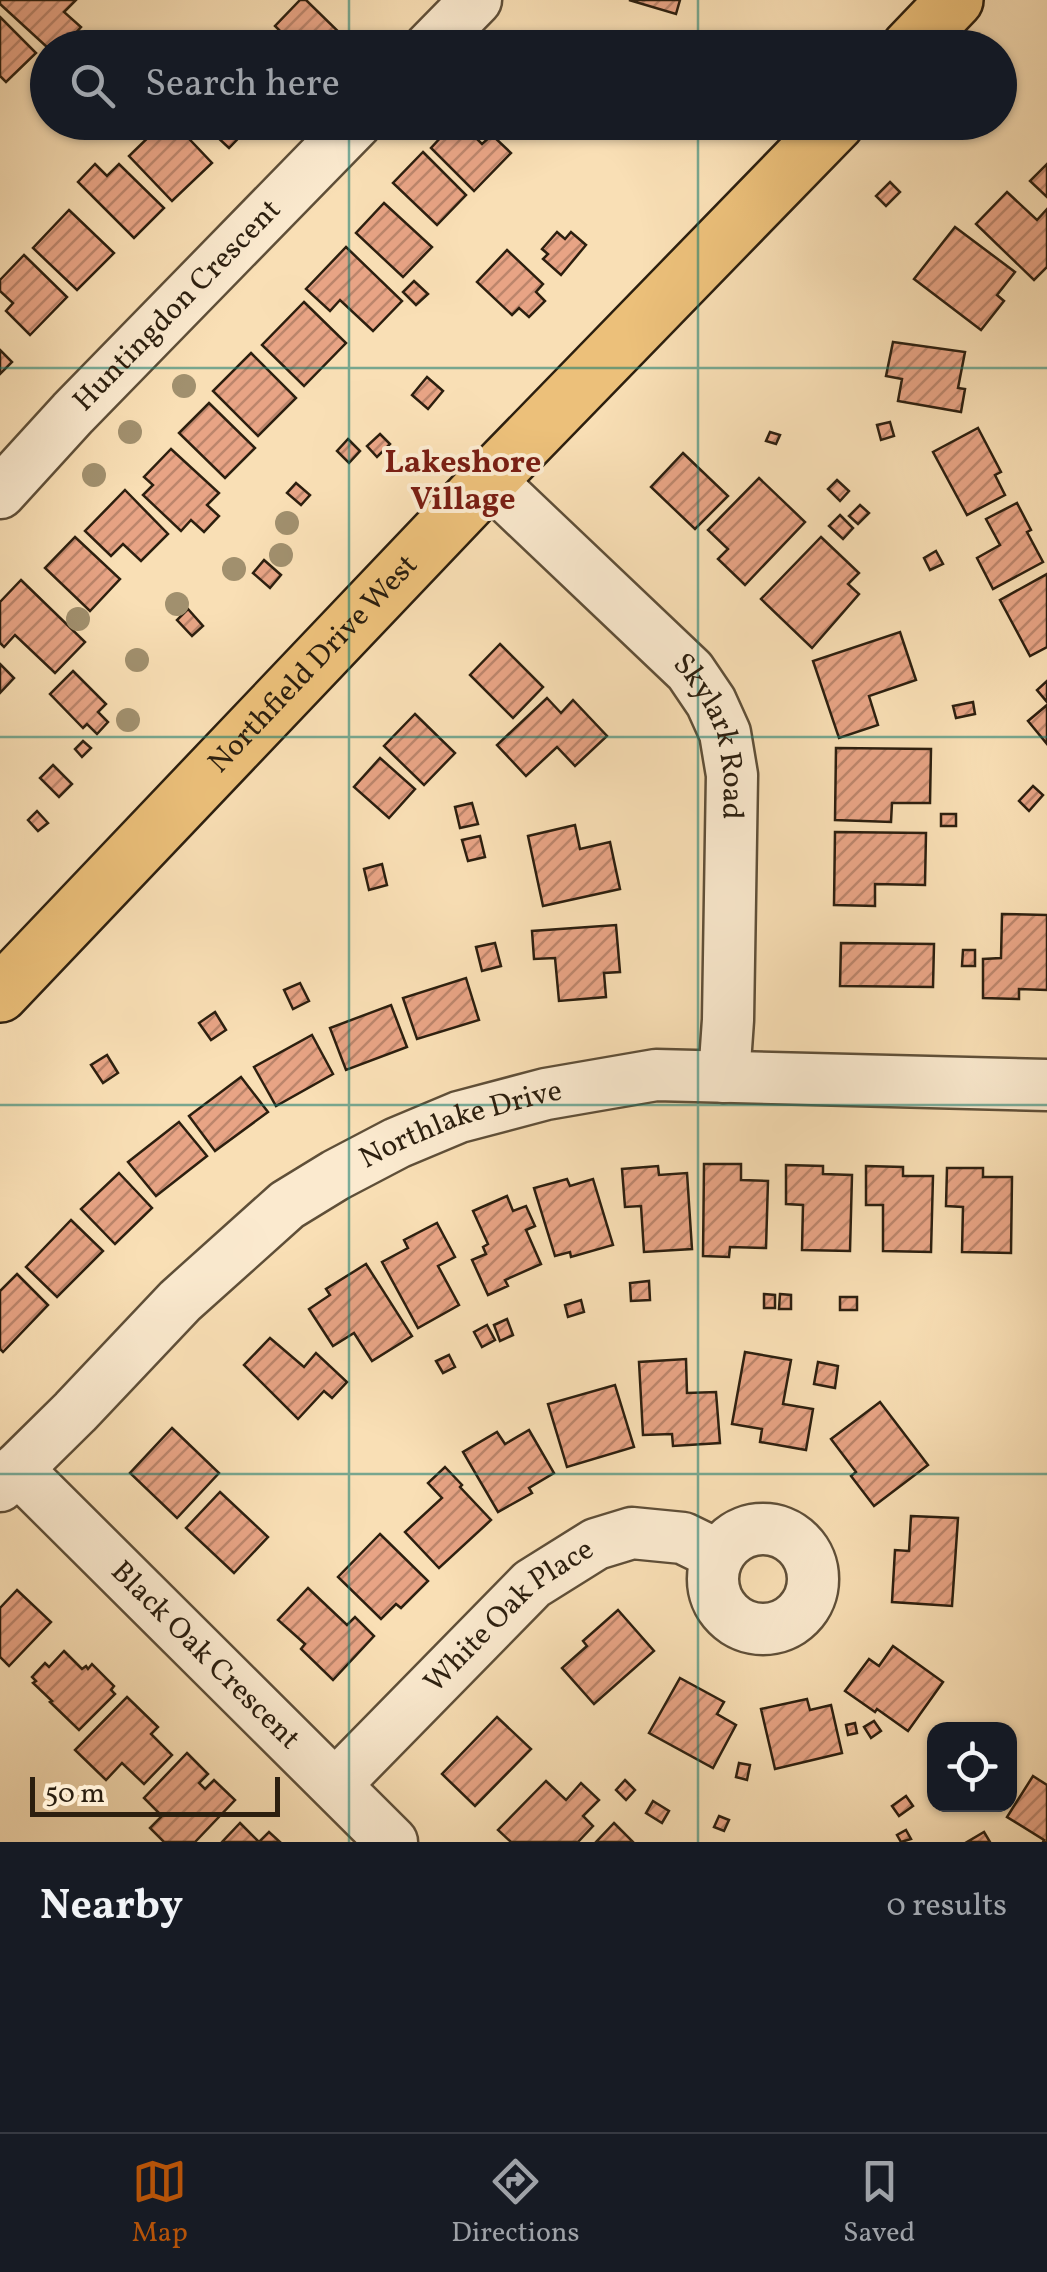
<!DOCTYPE html>
<style>
body{margin:0;font-family:Vollkorn,serif;background:#242831;color:#f1f3f6}
.controls{position:absolute;right:30px;bottom:30px;display:grid;overflow:hidden;border-radius:20px;box-shadow:0 2px 8px #0004}
.controls button{width:90px;height:90px;display:grid;place-items:center;padding:0;border:0;border-bottom:2px solid #363941;background:#171b24;color:#f1f3f6;font:50px sans-serif}
.scale{position:absolute;left:30px;bottom:25px;width:250px;box-sizing:border-box;padding-left:10px;border:5px solid #2c1f0f;border-top:0;font-size:28px;line-height:35px;white-space:nowrap;color:#2c1f0f;-webkit-text-stroke:8px #fbeacf;paint-order:stroke}
.list{margin:0;padding:0;list-style:none}
h2{display:flex;justify-content:space-between;align-items:center;height:130px;margin:0;padding:0 40px;font-size:42px}
h2 small{font-size:32px;font-weight:400;color:#9ea1a6}
.icon{flex:none;width:55px;height:55px;fill:none;stroke:currentColor;stroke-width:2;stroke-linecap:round;stroke-linejoin:round}
.map{position:relative;flex:none;width:1047px;height:1842px;overflow:hidden}
.search{position:absolute;background:#171b24;box-shadow:0 2px 8px #0004;left:30px;right:30px;top:30px;height:110px;display:flex;align-items:center;gap:25px;box-sizing:border-box;padding:0 35px;border-radius:55px;color:#9ea1a6;font-size:38px}
.sheet{height:290px;background:#171b24}
nav{display:flex;justify-content:space-around;align-items:center;box-sizing:border-box;height:140px;border-top:2px solid #363941;background:#171b24;font-size:28px;color:#9ea1a6}
nav a{display:grid;justify-items:center;gap:5px}
nav .on{color:#b45309}
.map>svg:first-child{display:block}
.building{fill:url(#building-hatch);stroke:#2c1f0f;stroke-width:2.5}
.lines{fill:none;stroke-linecap:round;stroke-linejoin:round}
.minor-casing{stroke:#5f4f38;stroke-width:55}
.major-casing{stroke:#2c1f0f;stroke-width:60}
.minor{stroke:#fbeacf;stroke-width:50}
.major{stroke:#ecc07a;stroke-width:55}
.tree{fill:#a1906e}
.grid{fill:none;stroke:#0f766e;stroke-width:2.5;stroke-opacity:0.55}
.labels{text-anchor:middle;dominant-baseline:central;stroke-width:8;stroke-linejoin:round;paint-order:stroke}
.street-label{font-size:30px;fill:#2c1f0f;stroke:#fbeacf}
.neighbourhood-label{font-size:32px;font-weight:bold;fill:#7a1f14;stroke:#fbeacf}
</style>
<div class="map">
<svg width="1047" height="1842" viewBox="0 0 1047 1842">
<defs>
<pattern id="building-hatch" width="6" height="6" patternUnits="userSpaceOnUse" patternTransform="scale(2.5)"><rect width="6" height="6" fill="#e8a485"/><path d="M-1 1l2-2M0 6l6-6M5 7l2-2" fill="none" stroke="#bc856b"/></pattern>
</defs>
<rect width="100%" height="100%" fill="#f9dfb5"/>
<filter id="stains"><feTurbulence type="fractalNoise" baseFrequency=".002" numOctaves="4"/><feColorMatrix values="0 0 0 0 .2 0 0 0 0 .09 0 0 0 0 .02 0 0 0 .5 -.17"/></filter>
<radialGradient id="worn" r=".72"><stop offset=".6" stop-color="#630" stop-opacity="0"/><stop offset="1" stop-color="#630" stop-opacity=".3"/></radialGradient>
<g class="building">
<polygon points="0,0 76,0 64,12 81,27 62,48 48,48 0,4"/>
<polygon points="300,0 306,0 347,40 340,48 297,48 275,26"/>
<polygon points="629,0 680,0 676,14"/>
<polygon points="0,17 36,53 6,82 0,76"/>
<polygon points="260,33 274,48 246,48"/>
<polygon points="550,33 566,48 536,48"/>
<polygon points="164,122 173,122 212,163 172,201 129,156"/>
<polygon points="201,122 254,122 229,148"/>
<polygon points="455,122 460,122 482,144 492,135 511,153 474,191 431,148"/>
<polygon points="495,122 527,122 511,138"/>
<polygon points="423,152 466,195 437,225 393,183"/>
<polygon points="95,164 107,176 119,164 164,208 134,238 78,182"/>
<polygon points="1047,164 1047,197 1030,181"/>
<polygon points="890,182 900,192 886,206 876,196"/>
<polygon points="1007,192 1037,220 1047,209 1047,267 1034,280 976,224"/>
<polygon points="384,203 432,247 403,277 356,233"/>
<polygon points="69,210 114,253 77,290 33,248"/>
<polygon points="955,227 1015,272 997,295 1004,301 981,330 914,279"/>
<polygon points="557,232 565,239 571,232 586,245 561,275 543,259 548,254 542,249"/>
<polygon points="346,247 402,301 373,331 340,300 330,311 306,289"/>
<polygon points="507,250 543,284 536,292 545,301 529,317 519,308 512,315 477,282"/>
<polygon points="24,255 67,297 30,335 6,311 13,303 0,291 0,280"/>
<polygon points="414,281 428,294 416,305 403,292"/>
<polygon points="304,302 346,343 304,386 262,345"/>
<polygon points="893,342 965,352 958,388 965,389 961,412 898,401 902,379 886,376"/>
<polygon points="0,350 12,362 0,374"/>
<polygon points="251,353 296,398 258,436 213,391"/>
<polygon points="427,377 443,391 428,409 412,395"/>
<polygon points="209,403 255,448 225,478 179,433"/>
<polygon points="890,422 894,436 881,440 877,425"/>
<polygon points="978,428 1001,472 995,475 1005,495 967,515 933,452"/>
<polygon points="770,432 780,435 776,444 766,441"/>
<polygon points="380,434 390,444 377,457 367,446"/>
<polygon points="348,439 360,451 349,463 337,451"/>
<polygon points="171,449 219,493 207,505 219,516 204,532 191,520 181,531 143,495 153,485 144,477"/>
<polygon points="683,453 728,496 695,529 651,487"/>
<polygon points="759,478 805,522 745,585 718,559 728,549 708,530"/>
<polygon points="837,480 849,491 840,501 828,489"/>
<polygon points="296,483 310,495 301,505 287,493"/>
<polygon points="125,490 168,534 141,561 123,544 111,556 85,531"/>
<polygon points="1017,503 1031,530 1027,532 1043,562 993,589 977,558 1000,545 986,519"/>
<polygon points="860,505 869,513 858,524 849,516"/>
<polygon points="840,515 853,528 843,539 829,526"/>
<polygon points="75,537 120,579 90,611 45,568"/>
<polygon points="821,537 859,573 848,584 859,594 812,648 761,599"/>
<polygon points="936,551 943,564 930,570 924,558"/>
<polygon points="264,560 281,575 270,588 253,573"/>
<polygon points="1047,574 1047,647 1030,656 1000,600"/>
<polygon points="21,580 85,642 55,673 15,635 4,647 0,643 0,602"/>
<polygon points="188,609 203,626 192,636 177,620"/>
<polygon points="900,632 916,680 869,696 878,725 839,738 813,661"/>
<polygon points="500,644 543,687 513,718 470,675"/>
<polygon points="0,664 14,678 0,693"/>
<polygon points="73,671 106,704 98,712 108,722 97,734 87,724 83,728 50,694"/>
<polygon points="1047,681 1047,702 1037,690"/>
<polygon points="547,698 561,713 573,700 607,736 575,766 557,747 526,776 497,745"/>
<polygon points="973,702 975,714 956,718 953,706"/>
<polygon points="1047,705 1047,744 1028,721"/>
<polygon points="415,714 455,753 424,785 384,746"/>
<polygon points="83,741 91,748 82,757 75,749"/>
<polygon points="836,748 931,749 930,803 892,803 891,822 835,820"/>
<polygon points="380,758 415,789 389,818 354,787"/>
<polygon points="53,765 72,784 59,797 40,778"/>
<polygon points="1033,786 1043,795 1029,811 1019,801"/>
<polygon points="472,803 478,824 460,828 455,807"/>
<polygon points="37,811 48,823 38,831 28,820"/>
<rect x="941" y="814" width="15" height="12"/>
<polygon points="575,825 580,849 610,842 620,889 543,906 528,836"/>
<polygon points="835,832 926,833 925,885 875,884 875,906 834,905"/>
<polygon points="480,836 485,857 468,861 462,840"/>
<polygon points="382,864 387,885 369,890 364,869"/>
<polygon points="1002,914 1047,915 1047,990 1019,989 1019,999 983,998 983,959 1001,958"/>
<polygon points="616,925 620,972 604,973 606,997 559,1001 555,958 534,959 532,931"/>
<polygon points="495,943 501,966 482,971 476,947"/>
<polygon points="841,943 934,944 933,987 840,986"/>
<polygon points="963,950 975,950 975,966 962,966"/>
<polygon points="466,978 479,1020 417,1039 403,998"/>
<polygon points="300,983 309,1001 293,1009 284,990"/>
<polygon points="391,1005 407,1047 346,1070 330,1028"/>
<polygon points="215,1012 226,1030 211,1040 199,1023"/>
<polygon points="312,1035 333,1074 276,1106 254,1067"/>
<polygon points="107,1055 118,1073 103,1083 91,1065"/>
<polygon points="241,1077 268,1112 215,1151 189,1116"/>
<polygon points="179,1122 207,1156 156,1196 128,1162"/>
<polygon points="704,1164 741,1164 741,1180 768,1181 766,1248 730,1247 729,1257 703,1256"/>
<polygon points="786,1165 823,1166 823,1174 852,1175 850,1251 802,1250 803,1205 786,1204"/>
<polygon points="658,1166 659,1175 687,1173 692,1249 644,1252 641,1206 625,1207 622,1169"/>
<polygon points="866,1166 903,1167 903,1176 933,1176 931,1252 883,1251 883,1205 866,1205"/>
<polygon points="947,1168 983,1168 983,1177 1012,1177 1011,1253 962,1252 963,1207 946,1206"/>
<polygon points="119,1173 152,1208 115,1244 81,1209"/>
<polygon points="567,1179 570,1186 593,1179 613,1245 571,1257 570,1252 555,1256 534,1188"/>
<polygon points="507,1196 513,1211 526,1206 535,1226 526,1230 541,1264 505,1280 508,1286 488,1295 472,1260 486,1254 483,1247 488,1244 473,1211"/>
<polygon points="71,1220 103,1251 57,1297 26,1267"/>
<polygon points="437,1223 455,1257 438,1266 459,1305 418,1328 382,1262 408,1248 404,1240"/>
<polygon points="366,1264 412,1336 372,1361 354,1333 333,1346 309,1309 330,1295 326,1289"/>
<polygon points="17,1274 48,1305 3,1352 0,1349 0,1291"/>
<polygon points="649,1281 650,1300 631,1301 630,1283"/>
<polygon points="764,1294 775,1295 775,1308 764,1308"/>
<polygon points="780,1294 791,1295 791,1309 779,1309"/>
<rect x="840" y="1297" width="17" height="13"/>
<polygon points="581,1300 584,1312 568,1317 565,1305"/>
<polygon points="507,1319 513,1335 500,1341 494,1325"/>
<polygon points="487,1325 495,1340 482,1347 474,1332"/>
<polygon points="270,1338 304,1367 316,1353 347,1382 332,1398 324,1391 298,1419 244,1365"/>
<polygon points="745,1352 791,1360 783,1404 813,1409 806,1450 760,1442 762,1429 732,1424"/>
<polygon points="449,1355 455,1367 443,1373 436,1361"/>
<polygon points="686,1359 687,1393 716,1392 720,1443 673,1446 672,1434 643,1435 639,1362"/>
<polygon points="818,1362 838,1366 835,1388 814,1384"/>
<polygon points="615,1385 634,1447 567,1467 548,1404"/>
<polygon points="880,1402 928,1465 874,1506 851,1476 856,1472 831,1439"/>
<polygon points="172,1428 219,1473 177,1518 130,1473"/>
<polygon points="529,1430 554,1473 529,1488 532,1493 498,1512 463,1452 497,1432 505,1444"/>
<polygon points="445,1467 462,1485 460,1487 491,1520 439,1568 405,1532 442,1498 428,1483"/>
<polygon points="220,1492 268,1537 234,1573 186,1528"/>
<polygon points="911,1516 958,1518 952,1606 892,1602 895,1550 909,1551"/>
<polygon points="380,1534 428,1581 401,1608 396,1604 381,1619 338,1577"/>
<polygon points="308,1588 347,1625 355,1617 374,1636 333,1680 301,1649 305,1644 278,1620"/>
<polygon points="17,1590 51,1622 9,1666 0,1657 0,1608"/>
<polygon points="618,1610 654,1651 594,1704 562,1668 587,1646 583,1641"/>
<polygon points="893,1646 943,1682 908,1731 877,1709 875,1712 845,1691 869,1659 879,1666"/>
<polygon points="64,1651 82,1669 86,1666 88,1669 92,1664 114,1686 111,1690 115,1694 79,1730 50,1702 52,1701 33,1683 36,1681 32,1677 45,1663 49,1667"/>
<polygon points="680,1678 724,1702 717,1714 736,1725 713,1768 649,1733"/>
<polygon points="127,1697 158,1727 151,1734 172,1755 144,1784 122,1763 106,1780 75,1750"/>
<polygon points="807,1699 810,1710 831,1705 842,1753 775,1769 761,1709"/>
<polygon points="497,1717 531,1749 475,1806 442,1774"/>
<polygon points="874,1721 881,1731 871,1738 864,1727"/>
<polygon points="855,1723 857,1733 848,1735 846,1725"/>
<polygon points="187,1753 208,1774 199,1783 205,1789 214,1780 235,1800 195,1842 164,1842 150,1828 162,1816 144,1798"/>
<polygon points="739,1763 750,1765 747,1780 736,1777"/>
<polygon points="1033,1776 1047,1785 1047,1842 1043,1842 1044,1840 1007,1817"/>
<polygon points="625,1780 635,1790 626,1800 616,1790"/>
<polygon points="546,1781 566,1800 581,1783 599,1800 583,1816 593,1826 578,1842 511,1842 498,1830"/>
<polygon points="906,1796 913,1806 899,1816 892,1806"/>
<polygon points="653,1801 669,1811 662,1823 646,1813"/>
<polygon points="719,1816 729,1820 724,1831 714,1827"/>
<polygon points="240,1823 259,1842 269,1832 280,1842 222,1842"/>
<polygon points="614,1823 633,1842 596,1842"/>
<polygon points="906,1830 911,1839 901,1842 897,1835"/>
<polygon points="984,1832 990,1842 967,1842"/>
</g>
<g class="lines">
<g class="minor-casing">
<g id="minor">
<polyline points="429,48 476,0"/>
<path id="s1" d="M489,480l201,191 21,31 14,31 7,42 -4,245 -4,57"/>
<path id="s2" d="M0,493l73,-80 284,-291"/>
<path id="s3" d="M17,1469l375,373"/>
<path id="s4" d="M0,1486l75,-74 105,-111 107,-96 49,-30 61,-32 62,-26 87,-23 110,-19 391,10"/>
<circle cx="763" cy="1579" r="50"/>
<path id="s5" d="M336,1784l196,-200 64,-40 36,-11 51,5 35,17"/>
</g>
</g>
<g class="major-casing">
<g id="major">
<polyline points="909,48 955,0"/>
<path id="s6" d="M0,994l489,-514 348,-358"/>
</g>
</g>
<use href="#minor" class="minor"/>
<use href="#major" class="major"/>
</g>
<g class="tree">
<circle cx="184" cy="386" r="12"/>
<circle cx="130" cy="432" r="12"/>
<circle cx="94" cy="475" r="12"/>
<circle cx="287" cy="523" r="12"/>
<circle cx="281" cy="555" r="12"/>
<circle cx="234" cy="569" r="12"/>
<circle cx="177" cy="604" r="12"/>
<circle cx="78" cy="619" r="12"/>
<circle cx="137" cy="660" r="12"/>
<circle cx="128" cy="720" r="12"/>
</g>
<path class="grid" d="M349,0v48M698,0v48M349,122v1720M698,122v1720M0,368h1047M0,737h1047M0,1105h1047M0,1474h1047"/>
<g class="labels">
<g class="street-label">
<text stroke="none"><textPath href="#s2" startOffset="258">Huntingdon Crescent</textPath></text>
<text stroke="none"><textPath href="#s6" startOffset="455">Northfield Drive West</textPath></text>
<text stroke="none"><textPath href="#s1" startOffset="348">Skylark Road</textPath></text>
<text stroke="none"><textPath href="#s4" startOffset="595">Northlake Drive</textPath></text>
<text stroke="none"><textPath href="#s5" startOffset="242">White Oak Place</textPath></text>
<text stroke="none"><textPath href="#s3" startOffset="265">Black Oak Crescent</textPath></text>
</g>
<g class="neighbourhood-label">
<text x="463" y="464">Lakeshore<tspan x="463" dy="37">Village</tspan></text>
</g>
</g>
<rect width="100%" height="100%" filter="url(#stains)"/>
<rect width="100%" height="100%" fill="url(#worn)"/>
</svg>
<div class="controls">
<button><svg class="icon" aria-label="locate" viewBox="0 0 24 24"><circle cx="12" cy="12" r="6"/><path d="M12 2v4M12 18v4M2 12h4M18 12h4"/></svg></button>
</div>
<div class="scale">50 m</div>
<div class="search"><svg class="icon" aria-label="search" viewBox="0 0 24 24"><circle cx="10" cy="10" r="6"/><path d="M15 15l6 6"/></svg>Search here</div>
</div>
<section class="sheet">
<h2>Nearby<small>0 results</small></h2>
<ul class="list">
</ul>
</section>
<nav>
<a class="on"><svg class="icon" aria-label="map" viewBox="0 0 24 24"><path d="M3 6l6-2 6 2 6-2v14l-6 2-6-2-6 2zM9 4v14M15 6v14"/></svg>Map</a>
<a><svg class="icon" aria-label="directions" viewBox="0 0 24 24"><path d="M12 3l9 9-9 9-9-9zM9 14v-3h6M13 9l2 2-2 2"/></svg>Directions</a>
<a><svg class="icon" aria-label="saved" viewBox="0 0 24 24"><path d="M7 4h10v16l-5-4-5 4z"/></svg>Saved</a>
</nav>
